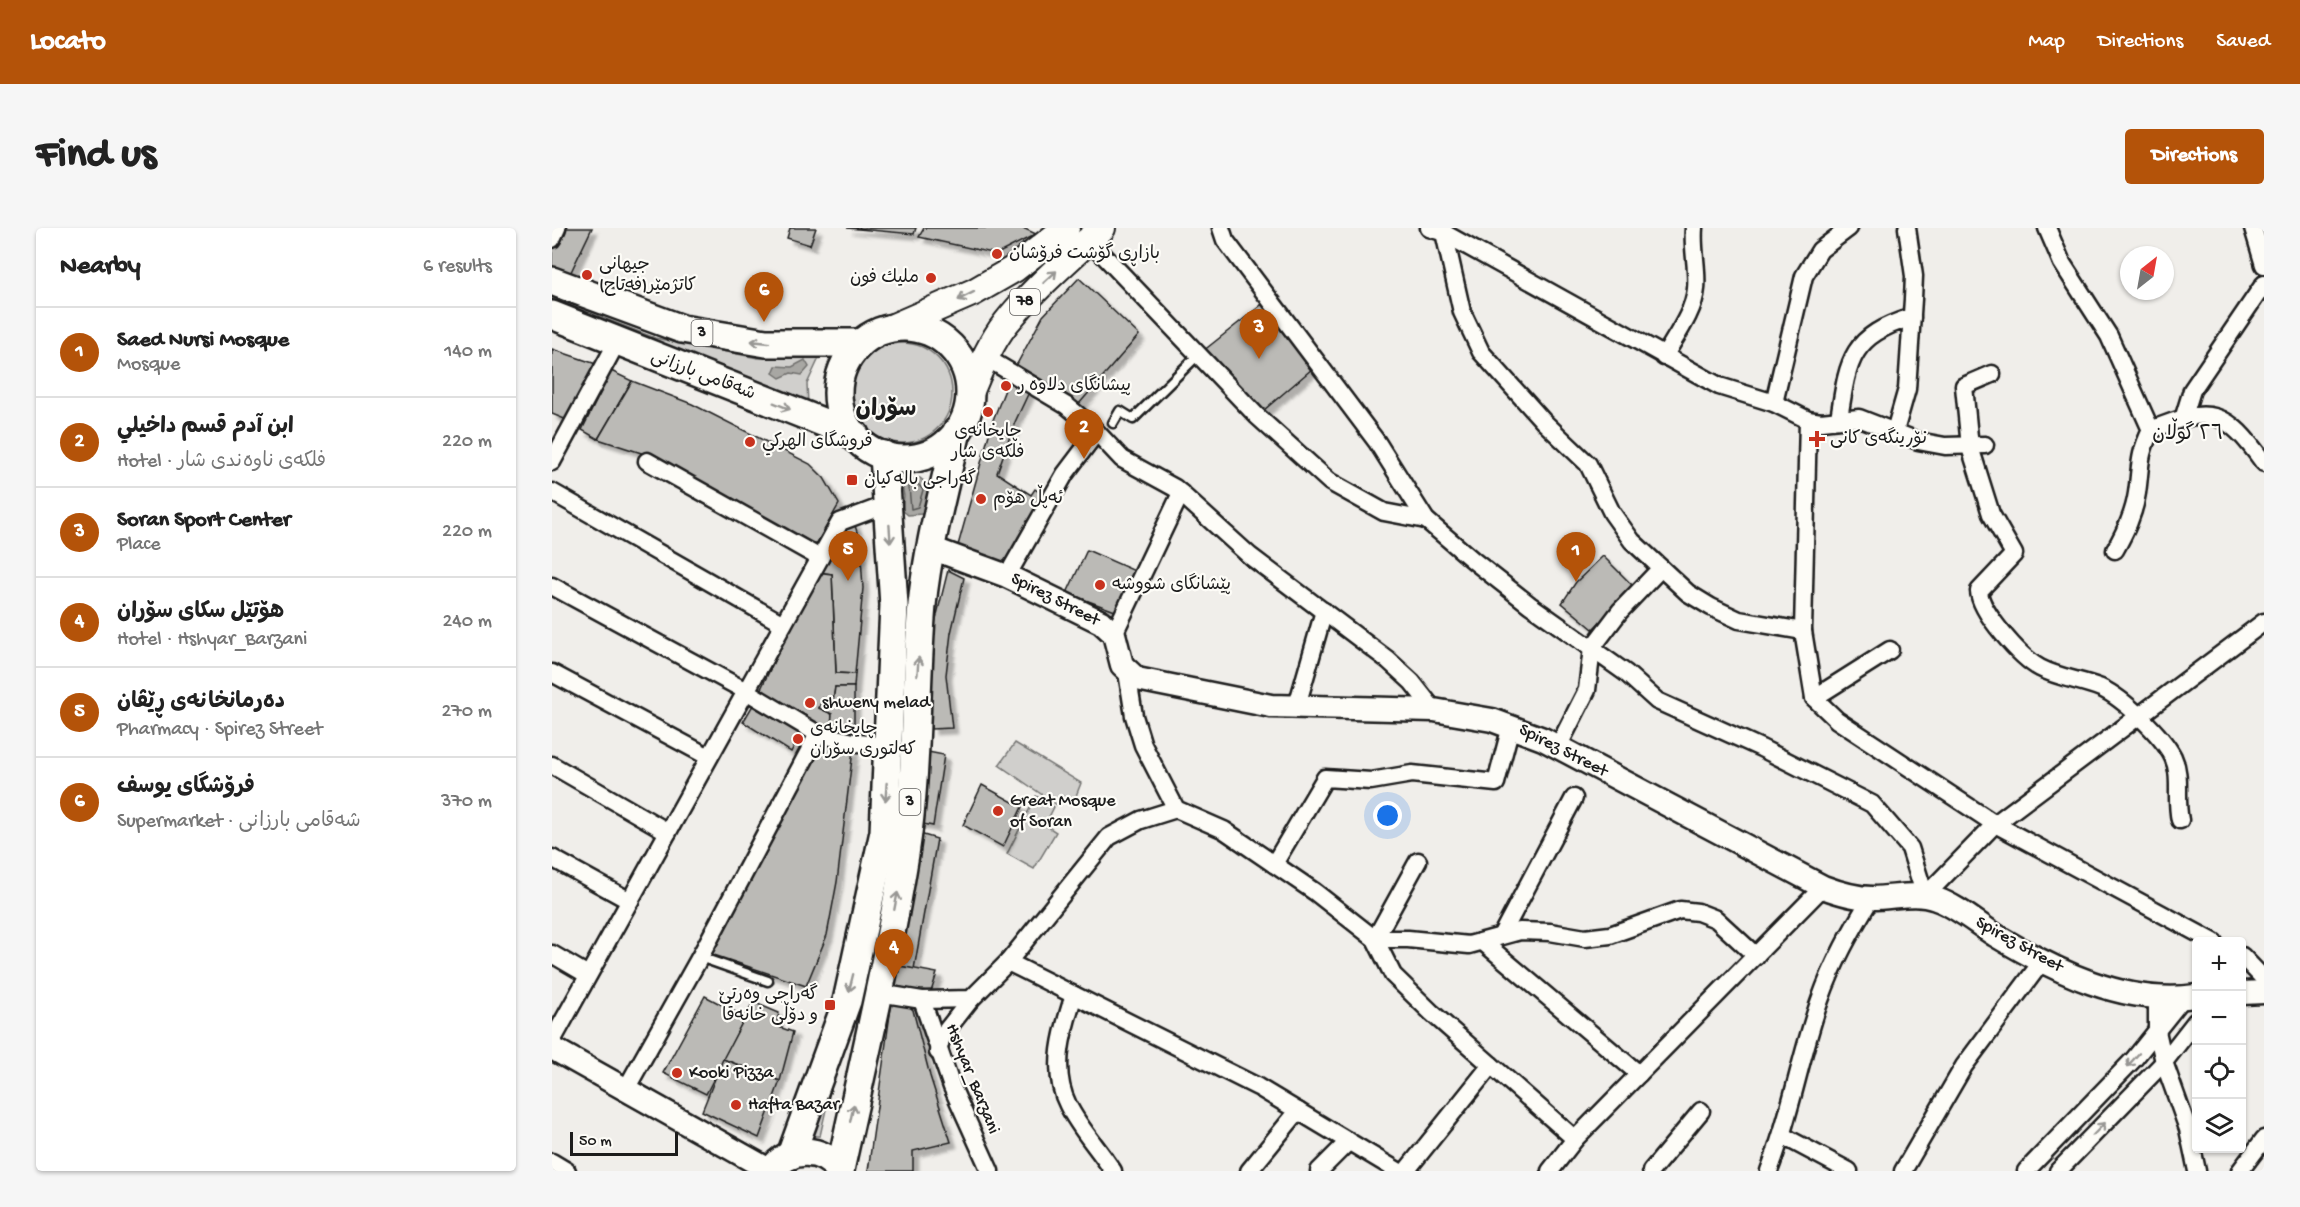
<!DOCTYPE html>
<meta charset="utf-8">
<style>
body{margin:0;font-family:"Gochi Hand","Playpen Sans Arabic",sans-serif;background:#f6f6f6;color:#222}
.controls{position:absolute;right:18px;bottom:18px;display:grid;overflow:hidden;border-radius:6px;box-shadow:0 2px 4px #0004}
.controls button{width:54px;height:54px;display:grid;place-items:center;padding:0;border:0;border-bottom:2px solid #e0e0e0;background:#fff;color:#222;font:30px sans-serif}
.compass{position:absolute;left:1568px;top:18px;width:54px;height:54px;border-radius:50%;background:#fff;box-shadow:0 2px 4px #0004;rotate:31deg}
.scale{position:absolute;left:18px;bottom:15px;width:108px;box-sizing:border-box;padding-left:6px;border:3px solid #1c1c1c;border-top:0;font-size:16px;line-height:21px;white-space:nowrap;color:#1c1c1c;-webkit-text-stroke:4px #fdfcf7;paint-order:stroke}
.you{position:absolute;left:836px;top:588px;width:21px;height:21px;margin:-15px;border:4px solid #fff;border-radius:50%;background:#1a73e8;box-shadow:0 0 0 9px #1a73e833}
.badge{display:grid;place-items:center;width:39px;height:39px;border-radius:50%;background:#b45309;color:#fff;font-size:20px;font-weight:700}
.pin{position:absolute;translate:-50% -50px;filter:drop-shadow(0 2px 3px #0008)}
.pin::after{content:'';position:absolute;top:32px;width:21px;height:18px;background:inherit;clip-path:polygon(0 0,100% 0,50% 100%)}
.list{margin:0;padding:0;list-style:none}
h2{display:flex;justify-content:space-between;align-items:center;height:78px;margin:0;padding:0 24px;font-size:26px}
h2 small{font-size:20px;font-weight:400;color:#767676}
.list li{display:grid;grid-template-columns:39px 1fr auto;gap:18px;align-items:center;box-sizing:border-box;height:90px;padding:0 24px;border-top:2px solid #e0e0e0}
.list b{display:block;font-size:22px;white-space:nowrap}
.list p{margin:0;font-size:20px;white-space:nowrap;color:#767676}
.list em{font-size:20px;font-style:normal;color:#767676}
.icon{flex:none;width:33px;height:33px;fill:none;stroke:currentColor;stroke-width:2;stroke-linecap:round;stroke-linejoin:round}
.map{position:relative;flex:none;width:1712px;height:943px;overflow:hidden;border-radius:6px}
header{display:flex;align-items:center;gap:36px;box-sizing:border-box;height:84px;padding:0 30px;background:#b45309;color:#fff}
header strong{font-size:28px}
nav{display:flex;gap:33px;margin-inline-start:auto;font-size:21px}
.intro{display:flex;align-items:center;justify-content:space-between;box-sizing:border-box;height:144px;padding:0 36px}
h1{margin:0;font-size:42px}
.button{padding:15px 27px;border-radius:6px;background:#b45309;color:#fff;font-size:21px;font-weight:700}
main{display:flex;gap:36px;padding:0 36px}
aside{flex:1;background:#fff;border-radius:6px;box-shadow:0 2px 4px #0004}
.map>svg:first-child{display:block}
.green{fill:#d0cfcc;stroke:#767674;stroke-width:1.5}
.water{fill:#a8a7a3;stroke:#706f6d;stroke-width:1.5}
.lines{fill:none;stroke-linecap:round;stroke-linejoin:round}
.shore{stroke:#545452;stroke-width:1.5}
.building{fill:#bbbab6;stroke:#1c1c1c;stroke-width:1.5;filter:url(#shadow)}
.service-casing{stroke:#1c1c1c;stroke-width:13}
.minor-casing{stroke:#1c1c1c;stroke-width:21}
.secondary-casing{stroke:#1c1c1c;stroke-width:27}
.primary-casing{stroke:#1c1c1c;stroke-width:30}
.trunk-casing{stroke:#1c1c1c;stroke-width:32}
.service{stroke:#fdfcf7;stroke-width:8}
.minor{stroke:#fdfcf7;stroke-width:16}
.secondary{stroke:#fdfcf7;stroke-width:22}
.primary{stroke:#fdfcf7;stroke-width:26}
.trunk{stroke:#fdfcf7;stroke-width:27}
.oneway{stroke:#989794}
.poi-dot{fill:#c8321e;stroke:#fdfcf7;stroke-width:2}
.labels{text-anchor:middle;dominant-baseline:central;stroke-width:4.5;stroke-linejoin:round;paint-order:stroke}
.shield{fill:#fdfcf7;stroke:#605f5e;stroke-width:1.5}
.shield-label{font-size:16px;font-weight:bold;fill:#1c1c1c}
.poi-label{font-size:18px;fill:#1c1c1c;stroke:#fdfcf7;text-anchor:start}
.street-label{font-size:18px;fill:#1c1c1c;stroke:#fdfcf7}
.neighbourhood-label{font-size:20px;fill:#1c1c1c;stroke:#fdfcf7}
.district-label{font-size:24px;font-weight:bold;fill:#1c1c1c;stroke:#fdfcf7}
</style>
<header>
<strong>Locato</strong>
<nav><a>Map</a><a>Directions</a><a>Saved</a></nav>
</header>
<div class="intro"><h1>Find us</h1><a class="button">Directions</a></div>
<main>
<aside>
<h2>Nearby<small>6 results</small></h2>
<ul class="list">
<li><span class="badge">1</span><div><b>Saed Nursi Mosque</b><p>Mosque</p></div><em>140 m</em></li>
<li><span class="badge">2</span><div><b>ابن آدم قسم داخيلي</b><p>Hotel · فلکەی ناوەندی شار</p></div><em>220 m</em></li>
<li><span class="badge">3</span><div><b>Soran Sport Center</b><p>Place</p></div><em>220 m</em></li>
<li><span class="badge">4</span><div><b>هۆتێل سکای سۆران</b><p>Hotel · Hshyar_Barzani</p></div><em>240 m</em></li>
<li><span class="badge">5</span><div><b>دەرمانخانەی ڕێڤان</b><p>Pharmacy · Spirez Street</p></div><em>270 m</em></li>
<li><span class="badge">6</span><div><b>فرۆشگای یوسف</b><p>Supermarket · شەقامی بارزانی</p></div><em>370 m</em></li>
</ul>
</aside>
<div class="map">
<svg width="1712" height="943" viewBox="0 0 1712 943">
<defs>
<filter id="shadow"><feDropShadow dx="5.5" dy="5.5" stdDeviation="1.5" flood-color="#0004"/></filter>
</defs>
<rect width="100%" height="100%" fill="#f0eeea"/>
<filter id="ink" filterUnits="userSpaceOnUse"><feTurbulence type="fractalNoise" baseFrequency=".0167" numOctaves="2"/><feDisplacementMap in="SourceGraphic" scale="12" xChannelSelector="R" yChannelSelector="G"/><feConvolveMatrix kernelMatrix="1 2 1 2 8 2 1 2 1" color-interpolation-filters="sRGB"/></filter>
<g filter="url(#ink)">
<g class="green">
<polygon points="0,70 103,110 206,130 268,128 255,156 256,176 0,80"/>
<circle cx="350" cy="165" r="50"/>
<polygon points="463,515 529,555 522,573 510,568 505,577 447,537"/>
<polygon points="484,568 502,579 493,597 504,604 482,641 455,626"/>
<polygon points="292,802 268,908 250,908"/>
</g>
<g class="water">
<polygon points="253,132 257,139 250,147 239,145 228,150 221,145 224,138 240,139"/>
<polygon points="368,250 378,258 370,286 356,287 350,282 352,268 349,252"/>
</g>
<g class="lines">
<polygon class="shore" points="366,256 371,262 366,279 359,281 357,259"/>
</g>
<g class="building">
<polygon points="11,0 40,0 17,48 0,46 0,21"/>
<polygon points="238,0 264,0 258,17 235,10"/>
<polygon points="295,0 364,0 362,6"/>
<polygon points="372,0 471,0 484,6 445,26 367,9"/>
<polygon points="527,50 587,107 526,177 464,138 491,88"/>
<polygon points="718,70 767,135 705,188 646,127"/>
<polygon points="0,121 44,136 15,192 0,186"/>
<polygon points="59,143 80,153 46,211 30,202"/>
<polygon points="80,153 140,176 258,236 272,250 287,276 263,318 108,231 46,211"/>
<polygon points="456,154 478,162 463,194 445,245 479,267 483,261 492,268 452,339 405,321 441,192"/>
<polygon points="302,294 308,314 311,360 303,446 284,445 280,346 264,344 289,301"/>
<polygon points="535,322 583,343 563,383 515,365"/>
<polygon points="1051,328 1082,359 1041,401 1010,375 1024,354"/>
<polygon points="396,342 412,350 399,405 394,447 400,500 379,501 375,443 381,403"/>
<polygon points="264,344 280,346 284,445 303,446 302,459 283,459 281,474 271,470 267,480 280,486 279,499 267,500 207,465"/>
<polygon points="283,459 302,459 302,506 279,499 280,486 267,480 271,470 281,474"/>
<polygon points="201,477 249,504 239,524 191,494"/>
<polygon points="269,516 301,522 285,654 275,707 254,758 159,726"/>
<polygon points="376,524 392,527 381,598 366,595"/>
<polygon points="430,557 470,579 451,619 411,597"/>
<polygon points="365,605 385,611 362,741 342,737"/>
<polygon points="342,737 385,745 378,767 341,757"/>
<polygon points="153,768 193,789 154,866 111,845"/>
<polygon points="340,772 352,774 361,782 378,848 399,914 361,923 361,943 316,943"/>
<polygon points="201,774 227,785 224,798 241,804 228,853 171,831"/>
<polygon points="171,831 228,853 207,910 150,883"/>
</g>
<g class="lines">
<g class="service-casing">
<g id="service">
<polyline points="561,195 568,183 581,191 646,127"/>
<polyline points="148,729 216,753"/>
</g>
</g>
<g class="minor-casing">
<g id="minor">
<polyline points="669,0 673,12 825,214 874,292 922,333 978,377 1074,445 1105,473 1209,520 1320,576 1358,620 1373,668 1443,596 1712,394"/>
<polyline points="877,0 890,4 1167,158 1222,175 1256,192 1269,194 1307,190 1366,213 1393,218 1433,217"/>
<polyline points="891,0 910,84 929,124 991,193 1036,236 1060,285 1080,313 1136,365 1159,379 1187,392 1251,403"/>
<polyline points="1495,0 1510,35 1557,108 1599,202"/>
<polyline points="1701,0 1712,37"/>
<polyline points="0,11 5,0"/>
<polyline points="537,12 705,188 778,254 832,284 874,292"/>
<polyline points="433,129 515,178 538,197 570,231 623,260 698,328 836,432 860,454 882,482"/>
<path d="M1112,129c11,-20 30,-45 32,-68 2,-20 -4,-40 -2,-61"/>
<path d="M1440,146l-28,12 6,61 21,67 23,40 -35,37c1,21 42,67 61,77 19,10 41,12 61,20 22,10 61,47 72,69 9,19 2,41 7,63"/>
<polyline points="1222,175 1252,48 1268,22 1297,0"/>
<polyline points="1632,188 1640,162 1712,56"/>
<path d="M1287,191c9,-59 11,-83 73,-102"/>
<polyline points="1256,192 1251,403 1262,470 1285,492 1443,596 1662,714"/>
<polyline points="1343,203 1355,161 1361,71 1362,48 1355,0"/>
<polyline points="95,233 268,330"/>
<polyline points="0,234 65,114"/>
<polyline points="0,264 231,396"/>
<path d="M1563,322c10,-18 19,-36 22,-57 4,-28 1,-36 14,-63 60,-25 75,-20 113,33"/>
<polyline points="455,348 513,246 544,205"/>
<polyline points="0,358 194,463 266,506 148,729 74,861"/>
<polyline points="562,406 629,265"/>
<polyline points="575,444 582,488 591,517 624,581 672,602 763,664 823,711 841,747 880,785 1023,911"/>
<polyline points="0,445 157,529"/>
<polyline points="1262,470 1338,422"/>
<polyline points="744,481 772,383"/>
<polyline points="266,506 306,515 337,518"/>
<polyline points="1006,519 1035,462 1040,420 1068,383 1109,340"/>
<polyline points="0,537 116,604"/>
<polyline points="0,630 78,673"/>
<polyline points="866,633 823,711 856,711 917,717 968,703 998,704 1033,710 1058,707 1128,682 1146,684 1164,691 1204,728"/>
<polyline points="722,636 773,550 819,553 860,546 944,555 959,498"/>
<polyline points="950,706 1022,570"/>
<polyline points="931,714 1087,846"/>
<polyline points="0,726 36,747"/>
<polyline points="1690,728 1712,751"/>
<polyline points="456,734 706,859 846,943"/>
<polyline points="327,765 370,772 419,771 456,734 557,609 589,592 624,581"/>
<path d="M522,767c-11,34 -24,75 -6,110 11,23 31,44 45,66"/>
<polyline points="1605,771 1605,803 1612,834 1636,901 1645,943"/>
<polyline points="370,772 400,859 438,943"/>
<polyline points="0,813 288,294 336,276"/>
<polyline points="386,824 390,808 419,771"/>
<polyline points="1231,908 1297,943"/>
<polyline points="0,934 15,943"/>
<polyline points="697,943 746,883"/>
<polyline points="767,943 797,913"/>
<polyline points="854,943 939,837"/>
<polyline points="998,943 1023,911 1271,659"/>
<polyline points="1099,943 1149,883"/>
<path d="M1217,943c22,-56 31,-115 51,-171 13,-37 31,-69 51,-102"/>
<polyline points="1351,943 1412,838 1491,732"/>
<polyline points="1474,943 1582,831 1631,770"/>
<polyline points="1506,943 1612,834 1644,793"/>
<polyline points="1688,943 1712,911"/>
</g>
</g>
<g class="secondary-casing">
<g id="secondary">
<path d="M379,320l76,28 94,46 13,12 8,31 15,14 134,27 163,4 58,10 51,19 280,148c16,6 33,11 49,11 22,0 43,-7 64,1 21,7 40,24 59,36 60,36 130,71 201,61"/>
<polyline points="1690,765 1712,764"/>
<polyline points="0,820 219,943"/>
</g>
</g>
<g class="primary-casing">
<g id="primary">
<polyline points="339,100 422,64 462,41 514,0"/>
<path d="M418,165c10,-24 20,-50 36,-70 28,-35 64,-65 96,-95"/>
</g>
</g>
<g class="trunk-casing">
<g id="trunk">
<polyline points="0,53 130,101 214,115 308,115"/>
<polyline points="0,87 303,207"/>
<circle cx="352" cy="165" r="66"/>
<polyline points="239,927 295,773 332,604 342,377 332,227"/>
<path d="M288,942c23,-105 48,-210 65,-316 13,-82 10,-166 17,-249 6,-59 22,-117 35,-174"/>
<path d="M220,943c17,-26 51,-24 68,0"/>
</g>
</g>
<use href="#service" class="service"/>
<use href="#minor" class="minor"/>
<use href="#secondary" class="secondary"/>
<use href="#primary" class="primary"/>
<use href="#trunk" class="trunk"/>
</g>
<defs><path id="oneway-shaft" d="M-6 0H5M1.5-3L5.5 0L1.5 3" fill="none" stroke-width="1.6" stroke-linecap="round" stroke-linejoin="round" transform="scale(1.5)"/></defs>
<g class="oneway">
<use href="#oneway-shaft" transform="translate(498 49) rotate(-43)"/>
<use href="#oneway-shaft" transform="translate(414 68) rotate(153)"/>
<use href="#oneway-shaft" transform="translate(208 114) rotate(-174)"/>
<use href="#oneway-shaft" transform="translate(230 178) rotate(22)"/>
<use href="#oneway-shaft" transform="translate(338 306) rotate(86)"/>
<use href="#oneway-shaft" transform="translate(366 438) rotate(-86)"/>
<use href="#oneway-shaft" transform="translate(334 564) rotate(94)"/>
<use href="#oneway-shaft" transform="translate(344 673) rotate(-79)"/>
<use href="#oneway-shaft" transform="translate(299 755) rotate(104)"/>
<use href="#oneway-shaft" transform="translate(1581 832) rotate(132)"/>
<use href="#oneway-shaft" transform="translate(300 885) rotate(-78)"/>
<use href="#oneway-shaft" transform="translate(1547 901) rotate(-46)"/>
</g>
</g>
<g class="poi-dot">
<circle cx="445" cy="26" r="6"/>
<circle cx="35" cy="47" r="6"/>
<circle cx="379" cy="50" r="6"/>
<circle cx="454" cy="158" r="6"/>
<circle cx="436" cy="184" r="6"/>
<path d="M1262 202h6v6h6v6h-6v6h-6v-6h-6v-6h6z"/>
<circle cx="198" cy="214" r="6"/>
<rect x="294" y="246" width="12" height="12" rx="3"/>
<circle cx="429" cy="271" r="6"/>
<circle cx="548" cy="357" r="6"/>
<circle cx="258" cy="475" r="6"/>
<circle cx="246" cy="511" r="6"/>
<circle cx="446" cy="583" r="6"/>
<rect x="272" y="771" width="12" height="12" rx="3"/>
<circle cx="125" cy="845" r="6"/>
<circle cx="184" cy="877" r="6"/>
</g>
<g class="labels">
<g class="shield">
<rect x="458" y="61" width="30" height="26" rx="4.5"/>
<rect x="139.5" y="92" width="21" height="26" rx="4.5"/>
<rect x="347.5" y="561" width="21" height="26" rx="4.5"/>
</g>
<g class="shield-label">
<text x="473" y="74">78</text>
<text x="150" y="105">3</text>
<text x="358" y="574">3</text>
</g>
<g class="poi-label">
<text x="457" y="26">بازاڕی گۆشت فرۆشان</text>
<text x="47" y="37">جیهانی<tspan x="47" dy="21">کاتژمێر(فەتاح)</tspan></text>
<text x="367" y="50" text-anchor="end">مليك فون</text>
<text x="466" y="158">پیشانگای دلاوه ر</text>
<text x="436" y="204" text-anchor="middle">چایخانەی<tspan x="436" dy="21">فلکەی شار</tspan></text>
<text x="1278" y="211">نۆرینگەی کانی</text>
<text x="210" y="214">فروشگای الهركي</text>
<text x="312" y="252">گەراجی بالەکیان</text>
<text x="441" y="271">ئەپڵ هۆم</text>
<text x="560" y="357">پێشانگای شووشە</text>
<text x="270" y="475">shweny melad</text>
<text x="258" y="501">چایخانەی<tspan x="258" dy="21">کەلتوری سۆران</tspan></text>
<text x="458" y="573">Great Mosque<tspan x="458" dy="21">of Soran</tspan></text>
<text x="266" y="767" text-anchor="end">گەراجی وەرتێ<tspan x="266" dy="21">و دۆڵی خانەقا</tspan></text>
<text x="137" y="845">Kooki Pizza</text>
<text x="196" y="877">Hafta Bazar</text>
</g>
<g class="street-label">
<text transform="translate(151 148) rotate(21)">شەقامی بارزانی</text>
<text transform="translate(503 372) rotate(27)">Spirez Street</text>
<text transform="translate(1011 523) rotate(27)">Spirez Street</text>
<text transform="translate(1467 717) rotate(29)">Spirez Street</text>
<text transform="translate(420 851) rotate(68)">Hshyar_Barzani</text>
</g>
<g class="neighbourhood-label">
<text x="1636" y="207">٢٦ گوڵان</text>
</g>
<g class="district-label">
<text x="334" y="182">سۆران</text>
</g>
</g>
</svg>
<div class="controls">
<button>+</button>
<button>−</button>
<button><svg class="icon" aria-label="locate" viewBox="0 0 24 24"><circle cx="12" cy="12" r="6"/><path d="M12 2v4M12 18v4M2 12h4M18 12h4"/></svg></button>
<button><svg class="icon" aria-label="layers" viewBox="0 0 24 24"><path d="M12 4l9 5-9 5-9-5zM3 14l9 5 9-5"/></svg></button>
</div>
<svg class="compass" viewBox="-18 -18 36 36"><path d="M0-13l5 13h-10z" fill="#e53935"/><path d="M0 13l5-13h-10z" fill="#767676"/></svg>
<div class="scale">50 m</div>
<div class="you"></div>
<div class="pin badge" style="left:1024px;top:354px">1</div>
<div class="pin badge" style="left:532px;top:231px">2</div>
<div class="pin badge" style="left:707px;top:131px">3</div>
<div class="pin badge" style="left:342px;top:751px">4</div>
<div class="pin badge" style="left:296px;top:353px">5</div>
<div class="pin badge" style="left:212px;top:94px">6</div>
</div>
</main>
